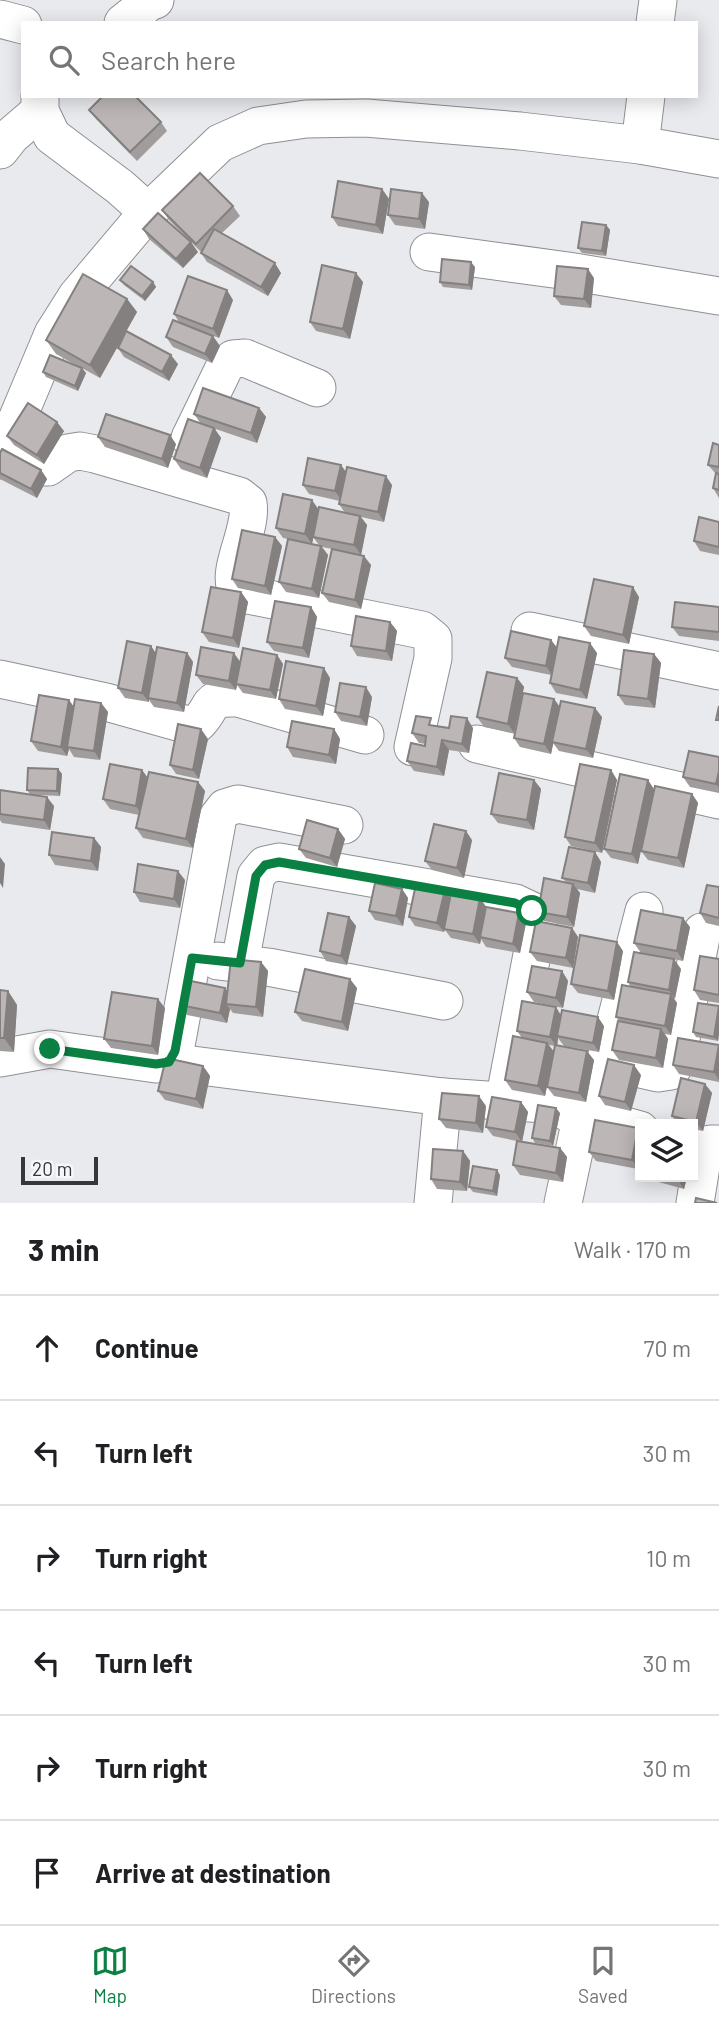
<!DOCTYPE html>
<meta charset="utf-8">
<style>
body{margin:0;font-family:Barlow,sans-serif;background:#f2f2f2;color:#202124}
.controls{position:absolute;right:21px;bottom:21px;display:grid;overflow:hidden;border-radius:0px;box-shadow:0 4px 18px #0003}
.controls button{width:63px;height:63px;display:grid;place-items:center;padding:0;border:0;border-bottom:2px solid #e0e0e0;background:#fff;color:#202124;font:35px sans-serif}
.scale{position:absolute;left:21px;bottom:18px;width:77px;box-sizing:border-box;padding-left:7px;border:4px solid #373739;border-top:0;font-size:19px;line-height:24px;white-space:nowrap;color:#373739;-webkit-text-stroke:5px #f6f7fc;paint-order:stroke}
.stop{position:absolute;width:21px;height:21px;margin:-16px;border:5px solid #0b8043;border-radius:50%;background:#fff}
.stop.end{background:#0b8043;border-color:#fff;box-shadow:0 2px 7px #0008}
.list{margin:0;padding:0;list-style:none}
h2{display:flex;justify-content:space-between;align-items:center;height:91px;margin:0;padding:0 28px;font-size:30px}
h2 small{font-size:23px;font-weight:400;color:#757577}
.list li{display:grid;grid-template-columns:46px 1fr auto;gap:21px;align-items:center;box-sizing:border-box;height:105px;padding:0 28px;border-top:2px solid #e0e0e0}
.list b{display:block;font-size:26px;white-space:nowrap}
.list em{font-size:23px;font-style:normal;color:#757577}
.icon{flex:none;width:38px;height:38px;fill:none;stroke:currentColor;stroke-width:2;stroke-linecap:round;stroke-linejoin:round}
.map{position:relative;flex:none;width:719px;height:1203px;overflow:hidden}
.search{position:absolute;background:#fff;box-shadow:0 4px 18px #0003;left:21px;right:21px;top:21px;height:77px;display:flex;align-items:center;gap:18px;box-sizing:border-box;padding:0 24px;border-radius:0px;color:#757577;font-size:26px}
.sheet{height:721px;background:#fff}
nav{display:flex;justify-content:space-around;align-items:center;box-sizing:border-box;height:98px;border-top:2px solid #e0e0e0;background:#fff;font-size:19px;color:#757577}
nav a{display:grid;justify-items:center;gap:4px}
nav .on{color:#0b8043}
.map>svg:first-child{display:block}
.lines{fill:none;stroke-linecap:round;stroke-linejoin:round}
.minor-casing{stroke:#8e9094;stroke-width:39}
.minor{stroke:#fff;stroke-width:37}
.wall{fill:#a29d9d}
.shaded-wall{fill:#84807f}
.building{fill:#bcb7b6;stroke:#84807f;stroke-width:2}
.route{stroke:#0b8043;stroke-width:9}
</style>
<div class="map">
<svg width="719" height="1203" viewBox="0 0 719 1203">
<rect width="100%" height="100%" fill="#e8eaee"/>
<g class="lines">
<g class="minor-casing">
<g id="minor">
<polyline points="0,19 23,25"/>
<polyline points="123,23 149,2 155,0"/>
<polyline points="655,23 658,0"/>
<polyline points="40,96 40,111 52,136 120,187 148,212"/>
<polyline points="640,145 646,96"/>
<polyline points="0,150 11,136 40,111"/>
<polyline points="429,252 568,271 719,296"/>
<polyline points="190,438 225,366 233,359 245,358 317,388"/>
<path d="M3,452l35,15h10l20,-14 12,-2 15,3 144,42 9,7c5,27 -24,69 -10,90l184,37 11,9v19l-20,89"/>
<polyline points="0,460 53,334 77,296 148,212 220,143 258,126 306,119 366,118 520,131 640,145 719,159"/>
<polyline points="530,631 719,671"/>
<path d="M0,679l106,23 82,23 9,-1c19,-19 7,-27 41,-26l127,37"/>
<polyline points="477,744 719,800"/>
<polyline points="218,961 268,967 444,1001"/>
<polyline points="240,963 256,876 265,865 279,862 515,903 532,911 538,923 504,1102"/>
<polyline points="0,1058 50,1049 156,1064 169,1062 175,1051 218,817 225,808 238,804 344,825"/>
<polyline points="605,1061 658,1073 671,1071 677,1059 702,932"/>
<polyline points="169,1062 443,1097 544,1104 560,1108 584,1122"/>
<polyline points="593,1117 595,1102 644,911"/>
<polyline points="433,1203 443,1097"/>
<polyline points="563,1203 578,1133 584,1122 593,1117 640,1130"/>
<polyline points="695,1203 702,1160 710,1144 719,1144"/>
</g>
</g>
<use href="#minor" class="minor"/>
</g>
<g class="wall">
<polygon points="89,110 161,122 167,131 137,161 96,119"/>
<polygon points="382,189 389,199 383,234 338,226 332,217"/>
<polygon points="429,202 425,229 395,225 388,215"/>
<polygon points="233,206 240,216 222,233 281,273 268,296 207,262 201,253 201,252 169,220 162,210"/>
<polygon points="606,225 610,230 606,256 582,253 578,248"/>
<polygon points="143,229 198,252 183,268 149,239"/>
<polygon points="475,267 472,290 443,287 440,282"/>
<polygon points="594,278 591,308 561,305 554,296"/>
<polygon points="120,280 153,282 156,287 145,301 124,285"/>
<polygon points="363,282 350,339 316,331 310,322"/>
<polygon points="127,299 137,312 100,378 82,368 86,373 78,391 46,377 43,372 81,368 56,354 46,340"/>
<polygon points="233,300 219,338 203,332 220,346 212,363 173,347 166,337 179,322 174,314"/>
<polygon points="118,348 178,364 169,381 124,357"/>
<polygon points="259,408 266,417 257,443 201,424 194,414"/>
<polygon points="214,428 221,438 207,478 181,469 174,459"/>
<polygon points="64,431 44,464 14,445 7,436"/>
<polygon points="98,437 176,444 168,468 105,447"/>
<polygon points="719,445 719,490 716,474 708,465"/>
<polygon points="0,453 41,470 47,479 37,498 0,479"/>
<polygon points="341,465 346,472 392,485 384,522 361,517 367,525 361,555 371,565 361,609 329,602 322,593 332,549 322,547 328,555 319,598 286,592 279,582 288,539 283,538 276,528 319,510 312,544 319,545 313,537 345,513 339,504 340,501 309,494 303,485"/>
<polygon points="713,488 719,490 719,498"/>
<polygon points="719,522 719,555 700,551 694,541"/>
<polygon points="275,537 282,546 271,595 238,588 232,579"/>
<polygon points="241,592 248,602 239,648 209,642 202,632"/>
<polygon points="639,597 629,644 591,636 584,626"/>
<polygon points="311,607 317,617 309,658 274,651 267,642"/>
<polygon points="719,607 719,641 679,636 672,627"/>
<polygon points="390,622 397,631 392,661 357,656 351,646"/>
<polygon points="551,640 557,648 597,653 587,699 556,693 550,683 551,675 512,667 505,658"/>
<polygon points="151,646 156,653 187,653 193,662 184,712 154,707 149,700 149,702 125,698 118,688"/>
<polygon points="654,654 661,663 655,708 625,705 618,695"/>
<polygon points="277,655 283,664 276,699 243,693 237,685 236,690 203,684 196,675 240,662"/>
<polygon points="330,678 323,716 285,709 279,699"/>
<polygon points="517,678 524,687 514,733 484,727 477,717"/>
<polygon points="372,697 367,726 341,721 335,712"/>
<polygon points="554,699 560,707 602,717 593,758 559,751 553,743 551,754 520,747 514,738"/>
<polygon points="69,700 73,706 101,703 108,712 100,760 74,757 69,749 67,756 38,751 31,741"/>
<polygon points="436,726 449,728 473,728 469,753 449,750 444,776 414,771 407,761 425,746 425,744 419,743 412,733"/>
<polygon points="334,729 340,739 336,764 293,757 287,747"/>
<polygon points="208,739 199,779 176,774 170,765"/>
<polygon points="719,757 719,793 690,787 683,777"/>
<polygon points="58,769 62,774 60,796 38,795 54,806 50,830 2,823 0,820 0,790 30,794 27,790"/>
<polygon points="142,770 148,778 198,782 205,791 193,848 143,838 136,828 139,815 110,809 103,799"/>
<polygon points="611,770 617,780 602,853 571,846 565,837"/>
<polygon points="534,780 541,789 534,830 498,823 491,814"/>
<polygon points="648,780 654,789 692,794 698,803 684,868 648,860 641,851 647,824 638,864 611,858 604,849"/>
<polygon points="338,829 345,839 337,867 306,858 299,849"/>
<polygon points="94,838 101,847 98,871 55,865 49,855"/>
<polygon points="472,840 464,878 432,870 425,861"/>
<polygon points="595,852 601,862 595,893 577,889 580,893 574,927 544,921 538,912 566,882 562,878"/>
<polygon points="185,880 180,908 140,902 134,892"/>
<polygon points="719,887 719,926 706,923 700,913"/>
<polygon points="402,889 408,898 403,926 375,920 369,911"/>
<polygon points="450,897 487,908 519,913 526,923 520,953 486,947 481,939 480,944 451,938 445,930 444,932 415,926 409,917"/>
<polygon points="349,917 356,926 347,965 326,961 320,951"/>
<polygon points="690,927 683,961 641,953 634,943"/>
<polygon points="572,928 578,937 573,968 537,961 530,952"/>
<polygon points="623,951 614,1000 578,993 571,984"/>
<polygon points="719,959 719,1003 700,1000 694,990"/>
<polygon points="261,962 268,971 263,1017 233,1013 230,1009 227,1023 187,1015 180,1005 228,991"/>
<polygon points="681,969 674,999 677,1003 671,1035 665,1034 668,1039 663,1068 619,1060 612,1050 620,1022 616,1017 630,986 628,982"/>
<polygon points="562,971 568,981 563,1008 534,1002 527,992"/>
<polygon points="357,988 348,1031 302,1021 295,1012"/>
<polygon points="0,990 8,991 17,1005 14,1052 0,1051"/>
<polygon points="719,1006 719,1034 718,1041 696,1037 693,1032"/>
<polygon points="165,1008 158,1055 111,1048 104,1039"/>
<polygon points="561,1014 604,1026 599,1052 564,1046 558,1038 557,1046 594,1060 586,1102 554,1096 547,1087 555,1046 549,1045 554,1052 545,1096 512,1090 505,1080 522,1038 517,1031"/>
<polygon points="719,1045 719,1082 679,1074 673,1065"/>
<polygon points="203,1066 210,1076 203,1109 165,1100 158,1091"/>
<polygon points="641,1075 631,1111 605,1105 599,1096"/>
<polygon points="705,1084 712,1093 703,1131 693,1129 693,1124 678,1124 672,1116"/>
<polygon points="521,1102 528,1112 522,1141 560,1148 567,1157 563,1182 520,1175 513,1165 517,1141 493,1136 486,1127"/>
<polygon points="486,1106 483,1133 446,1128 439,1119"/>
<polygon points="560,1113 553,1146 535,1143 532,1138"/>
<polygon points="638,1128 640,1132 640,1173 638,1169 596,1161 589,1152"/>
<polygon points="463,1151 470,1161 467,1191 437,1189 431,1179"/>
<polygon points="500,1175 497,1196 473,1192 469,1187"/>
<polygon points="643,1177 687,1177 684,1189 644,1178"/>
</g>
<g class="shaded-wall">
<polygon points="382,189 389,199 383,234 376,225"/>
<polygon points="422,193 429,202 425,229 419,219"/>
<polygon points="606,225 610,230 606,256 602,251"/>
<polygon points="191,242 198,252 183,268 176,259"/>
<polygon points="471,262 475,267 472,290 469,285"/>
<polygon points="275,263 281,273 268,296 261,287"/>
<polygon points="588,269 594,278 591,308 584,299"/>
<polygon points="356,273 363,282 350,339 343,329"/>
<polygon points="153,282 156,287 145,301 142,296"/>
<polygon points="227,290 233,300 219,338 213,329"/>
<polygon points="127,299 137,312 100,378 90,365"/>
<polygon points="213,336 220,346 212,363 205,354"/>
<polygon points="171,355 178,364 169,381 162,372"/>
<polygon points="82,368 86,373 78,391 75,386"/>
<polygon points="259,408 266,417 257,443 251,433"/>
<polygon points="57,422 64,431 44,464 37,455"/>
<polygon points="214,428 221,438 207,478 200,468"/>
<polygon points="170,435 176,444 168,468 162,459"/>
<polygon points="341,465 347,474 342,501 335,491"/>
<polygon points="41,470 47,479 37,498 31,489"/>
<polygon points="386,476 392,485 384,522 378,512"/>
<polygon points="312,500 319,510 312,544 305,534"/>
<polygon points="360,516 367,525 361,555 354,545"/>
<polygon points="275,537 282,546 271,595 265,586"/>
<polygon points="321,546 328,555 319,598 312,589"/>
<polygon points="364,556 371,565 361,609 355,600"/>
<polygon points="633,587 639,597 629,644 623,635"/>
<polygon points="241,592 248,602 239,648 233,638"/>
<polygon points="311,607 317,617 309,658 303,648"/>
<polygon points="390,622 397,631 392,661 386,651"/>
<polygon points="551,640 558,649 552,675 546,666"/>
<polygon points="590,643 597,653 587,699 580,690"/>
<polygon points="151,646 157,656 148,698 149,700 149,702 142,693"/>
<polygon points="187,653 193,662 184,712 177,703"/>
<polygon points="234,653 241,663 236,690 229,681"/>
<polygon points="654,654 661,663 655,708 648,699"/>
<polygon points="277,655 283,664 276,699 270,690"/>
<polygon points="324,668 330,678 323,716 316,706"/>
<polygon points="517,678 524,687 514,733 508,724"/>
<polygon points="366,687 372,697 367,726 360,717"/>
<polygon points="554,699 561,709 551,754 544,744"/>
<polygon points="69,700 76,710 67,747 69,749 67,756 61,747"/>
<polygon points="101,703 108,712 100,760 94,751"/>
<polygon points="595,708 602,717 593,758 586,749"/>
<polygon points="467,718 473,728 469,753 462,744"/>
<polygon points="201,729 208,739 199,779 193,770"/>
<polygon points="334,729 340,739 336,764 329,755"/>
<polygon points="442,740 449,750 444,776 437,767"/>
<polygon points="58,769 62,774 60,796 57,791"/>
<polygon points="142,770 149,780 142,815 136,806"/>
<polygon points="611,770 617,780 602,853 595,843"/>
<polygon points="719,771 719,788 716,784"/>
<polygon points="534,780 541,789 534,830 527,820"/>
<polygon points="648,780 654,790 638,864 632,854"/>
<polygon points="198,782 205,791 193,848 186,839"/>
<polygon points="692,794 698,803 684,868 678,858"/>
<polygon points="47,797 54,806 50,830 44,820"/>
<polygon points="338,829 345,839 337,867 330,858"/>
<polygon points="466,831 472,840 464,878 457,868"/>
<polygon points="94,838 101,847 98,871 91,861"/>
<polygon points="595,852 601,862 595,893 588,883"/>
<polygon points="0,857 5,864 3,888 0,883"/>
<polygon points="178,871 185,880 180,908 174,899"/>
<polygon points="573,884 580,893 574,927 567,917"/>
<polygon points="402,889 408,898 403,926 396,916"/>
<polygon points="445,890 451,899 444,932 437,923"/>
<polygon points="480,898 487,908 480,937 481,939 480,944 473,934"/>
<polygon points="519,913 526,923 520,953 513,944"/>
<polygon points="349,917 356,926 347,965 341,956"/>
<polygon points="683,918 690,927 683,961 677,951"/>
<polygon points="572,928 578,937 573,968 566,958"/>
<polygon points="617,942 623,951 614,1000 608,991"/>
<polygon points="674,959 681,969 675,999 669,990"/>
<polygon points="261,962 268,971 263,1017 256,1007"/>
<polygon points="562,971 568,981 563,1008 556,998"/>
<polygon points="350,979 357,988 348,1031 342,1022"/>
<polygon points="225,988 232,997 226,1004 230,1009 227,1023 220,1013"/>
<polygon points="8,991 17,1005 14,1052 4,1038"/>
<polygon points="671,994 677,1003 671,1035 665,1026"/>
<polygon points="158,999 165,1008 158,1055 152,1046"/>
<polygon points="556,1007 562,1017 557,1036 558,1038 557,1047 550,1037"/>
<polygon points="719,1011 719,1034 718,1041 714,1037"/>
<polygon points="598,1017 604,1026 599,1052 593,1043"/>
<polygon points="661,1029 668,1039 663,1068 656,1058"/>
<polygon points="547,1043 554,1052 545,1096 538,1086"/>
<polygon points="719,1045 719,1080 714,1072"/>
<polygon points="587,1051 594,1060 586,1102 579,1093"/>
<polygon points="634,1065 641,1075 631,1111 625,1102"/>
<polygon points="203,1066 210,1076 203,1109 196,1099"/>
<polygon points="705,1084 712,1093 703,1131 696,1122"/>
<polygon points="479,1096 486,1106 483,1133 476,1123"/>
<polygon points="521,1102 528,1112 522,1142 515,1132"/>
<polygon points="556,1108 560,1113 553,1146 550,1141"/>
<polygon points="638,1128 640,1132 640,1160 639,1169 632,1160"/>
<polygon points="560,1148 567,1157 563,1182 556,1173"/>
<polygon points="463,1151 470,1161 467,1191 460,1182"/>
<polygon points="497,1170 500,1175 497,1196 493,1191"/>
<polygon points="678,1177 687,1177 684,1189 677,1179"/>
</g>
<g class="building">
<polygon points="103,96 135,96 161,122 130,152 89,110"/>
<polygon points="200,173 233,206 196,244 162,210"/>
<polygon points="338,181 382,189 376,225 332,217"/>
<polygon points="391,189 422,193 419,219 388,215"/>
<polygon points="158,213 191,242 176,259 143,229"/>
<polygon points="582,222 606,225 602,251 578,248"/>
<polygon points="214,229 275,263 261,287 201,253"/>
<polygon points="442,259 471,262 469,285 440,282"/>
<polygon points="322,265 356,273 343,329 310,322"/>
<polygon points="131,266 153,282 142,296 120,280"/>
<polygon points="557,266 588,269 584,299 554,296"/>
<polygon points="83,274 127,299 90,365 46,340"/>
<polygon points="188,276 227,290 213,329 174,314"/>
<polygon points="173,320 213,336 205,354 166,337"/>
<polygon points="126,331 171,355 162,372 118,348"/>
<polygon points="50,355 82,368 75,386 43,372"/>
<polygon points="203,388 259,408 251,433 194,414"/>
<polygon points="28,403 57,422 37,455 7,436"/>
<polygon points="106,414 170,435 162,459 98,437"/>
<polygon points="188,419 214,428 200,468 174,459"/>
<polygon points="713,443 719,445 719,467 708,465"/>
<polygon points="2,449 41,470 31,489 0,473 0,453"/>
<polygon points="308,458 341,465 335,491 303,485"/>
<polygon points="347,467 386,476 378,512 339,504"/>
<polygon points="716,473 719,474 719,490 713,488"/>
<polygon points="283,494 312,500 305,534 276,528"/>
<polygon points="319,507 360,516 354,545 313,537"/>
<polygon points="699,517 719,522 719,547 694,541"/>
<polygon points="242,530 275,537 265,586 232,579"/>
<polygon points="288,539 321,546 312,589 279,582"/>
<polygon points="332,549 364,556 355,600 322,593"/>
<polygon points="594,579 633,587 623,635 584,626"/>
<polygon points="211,587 241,592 233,638 202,632"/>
<polygon points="275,601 311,607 303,648 267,642"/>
<polygon points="675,602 719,607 719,632 672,627"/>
<polygon points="356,616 390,622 386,651 351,646"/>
<polygon points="511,631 551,640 546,666 505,658"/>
<polygon points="559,637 590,643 580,690 550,683"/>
<polygon points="127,641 151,646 142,693 118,688"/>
<polygon points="157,647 187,653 177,703 148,698"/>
<polygon points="201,647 234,653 229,681 196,675"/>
<polygon points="243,648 277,655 270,690 236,684"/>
<polygon points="624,650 654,654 648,699 618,695"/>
<polygon points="286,661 324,668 316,706 279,699"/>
<polygon points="487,672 517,678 508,724 477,717"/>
<polygon points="340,683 366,687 360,717 335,712"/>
<polygon points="523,693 554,699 544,744 514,738"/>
<polygon points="39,695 69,700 61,747 31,741"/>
<polygon points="75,699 101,703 94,751 67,747"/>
<polygon points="561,701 595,708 586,749 552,742"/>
<polygon points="719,706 719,720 716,720"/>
<polygon points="416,716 431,718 429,725 449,728 451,716 467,718 462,744 442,740 437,767 407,761 411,743 425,746 426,736 412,733"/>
<polygon points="292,721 334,729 329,755 287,747"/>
<polygon points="178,724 201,729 193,770 170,765"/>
<polygon points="689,751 719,757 719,771 716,784 683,777"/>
<polygon points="110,764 142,770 136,806 103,799"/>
<polygon points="580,764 611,770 595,843 565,837"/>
<polygon points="28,768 58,769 57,791 27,790"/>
<polygon points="149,772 198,782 186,839 136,828"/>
<polygon points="499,773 534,780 527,820 491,814"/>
<polygon points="620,774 648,780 632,854 604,849"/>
<polygon points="655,786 692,794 678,858 641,851"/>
<polygon points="0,790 47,797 44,820 0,814"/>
<polygon points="307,820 338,829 330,858 299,849"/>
<polygon points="434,824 466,831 457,868 425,861"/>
<polygon points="52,832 94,838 91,861 49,855"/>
<polygon points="569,847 595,852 588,883 562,878"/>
<polygon points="138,864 178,871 174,899 134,892"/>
<polygon points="544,878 573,884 567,917 538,912"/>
<polygon points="375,883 402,889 396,916 369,911"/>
<polygon points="416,884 445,890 437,923 409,917"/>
<polygon points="707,885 719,887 719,918 700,913"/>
<polygon points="451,893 480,898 473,934 444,929"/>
<polygon points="486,907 519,913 513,944 480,937"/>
<polygon points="641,910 683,918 677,951 634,943"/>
<polygon points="328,913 349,917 341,956 320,951"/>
<polygon points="536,921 572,928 566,958 530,952"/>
<polygon points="580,935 617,942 608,991 571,984"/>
<polygon points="634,952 674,959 669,990 628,982"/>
<polygon points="700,956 719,959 719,995 694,990"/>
<polygon points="231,959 261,962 256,1007 226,1004"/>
<polygon points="532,966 562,971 556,998 527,992"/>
<polygon points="305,969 350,979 342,1022 295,1012"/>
<polygon points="186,980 225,988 220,1013 180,1005"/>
<polygon points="622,985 671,994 665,1026 616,1017"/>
<polygon points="0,990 8,991 4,1038 0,1038"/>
<polygon points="112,992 158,999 152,1046 104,1039"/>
<polygon points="522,1001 556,1007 550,1037 517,1031"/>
<polygon points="698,1003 719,1006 714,1037 693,1032"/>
<polygon points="562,1010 598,1017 593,1043 557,1036"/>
<polygon points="618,1021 661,1029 656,1058 612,1050"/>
<polygon points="513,1036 547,1043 538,1086 505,1080"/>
<polygon points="678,1038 719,1045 714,1072 673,1065"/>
<polygon points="555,1045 587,1051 579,1093 547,1087"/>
<polygon points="166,1058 203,1066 196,1099 158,1091"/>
<polygon points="608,1059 634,1065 625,1102 599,1096"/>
<polygon points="681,1078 705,1084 696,1122 672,1116"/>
<polygon points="442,1093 479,1096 476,1123 439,1119"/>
<polygon points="492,1097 521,1102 515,1132 486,1127"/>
<polygon points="538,1105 556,1108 550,1141 532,1138"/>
<polygon points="595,1120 638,1128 632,1160 589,1152"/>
<polygon points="517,1141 560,1148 556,1173 513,1165"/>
<polygon points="433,1149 463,1151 460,1182 431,1179"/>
<polygon points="473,1166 497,1170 493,1191 469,1187"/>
<polygon points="696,1198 717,1203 695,1203"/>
</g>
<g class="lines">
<polyline class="route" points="50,1049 156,1064 169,1062 175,1051 192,958 240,963 256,876 265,865 279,862 515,903 532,911"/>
</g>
</svg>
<div class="controls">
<button><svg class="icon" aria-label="layers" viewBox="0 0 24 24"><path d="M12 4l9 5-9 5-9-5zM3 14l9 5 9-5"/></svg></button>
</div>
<div class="scale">20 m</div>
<div class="stop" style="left:532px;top:911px"></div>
<div class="stop end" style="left:50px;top:1049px"></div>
<div class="search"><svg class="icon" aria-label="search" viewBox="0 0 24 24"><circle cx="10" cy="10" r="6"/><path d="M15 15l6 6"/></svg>Search here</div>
</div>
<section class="sheet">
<h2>3 min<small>Walk · 170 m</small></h2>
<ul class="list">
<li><svg class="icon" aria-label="ahead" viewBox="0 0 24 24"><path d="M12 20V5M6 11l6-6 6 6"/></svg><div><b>Continue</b></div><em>70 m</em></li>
<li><svg class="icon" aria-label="left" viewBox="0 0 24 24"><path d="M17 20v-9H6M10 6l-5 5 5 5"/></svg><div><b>Turn left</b></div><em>30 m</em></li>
<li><svg class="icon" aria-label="right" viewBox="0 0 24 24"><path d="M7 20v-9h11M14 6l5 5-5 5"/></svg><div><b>Turn right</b></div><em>10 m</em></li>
<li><svg class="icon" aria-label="left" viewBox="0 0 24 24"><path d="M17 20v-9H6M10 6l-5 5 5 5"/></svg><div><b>Turn left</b></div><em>30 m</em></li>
<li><svg class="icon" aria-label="right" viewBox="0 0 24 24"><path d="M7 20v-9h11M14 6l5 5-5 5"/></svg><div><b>Turn right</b></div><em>30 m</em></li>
<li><svg class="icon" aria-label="arrive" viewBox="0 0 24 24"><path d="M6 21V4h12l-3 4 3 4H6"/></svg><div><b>Arrive at destination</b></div></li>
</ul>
</section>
<nav>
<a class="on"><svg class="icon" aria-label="map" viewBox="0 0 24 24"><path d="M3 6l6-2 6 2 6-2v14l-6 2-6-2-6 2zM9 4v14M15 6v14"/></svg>Map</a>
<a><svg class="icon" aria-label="directions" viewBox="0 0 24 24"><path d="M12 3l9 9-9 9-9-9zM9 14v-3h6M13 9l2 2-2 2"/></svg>Directions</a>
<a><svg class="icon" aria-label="saved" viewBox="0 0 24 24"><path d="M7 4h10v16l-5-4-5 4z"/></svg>Saved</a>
</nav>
